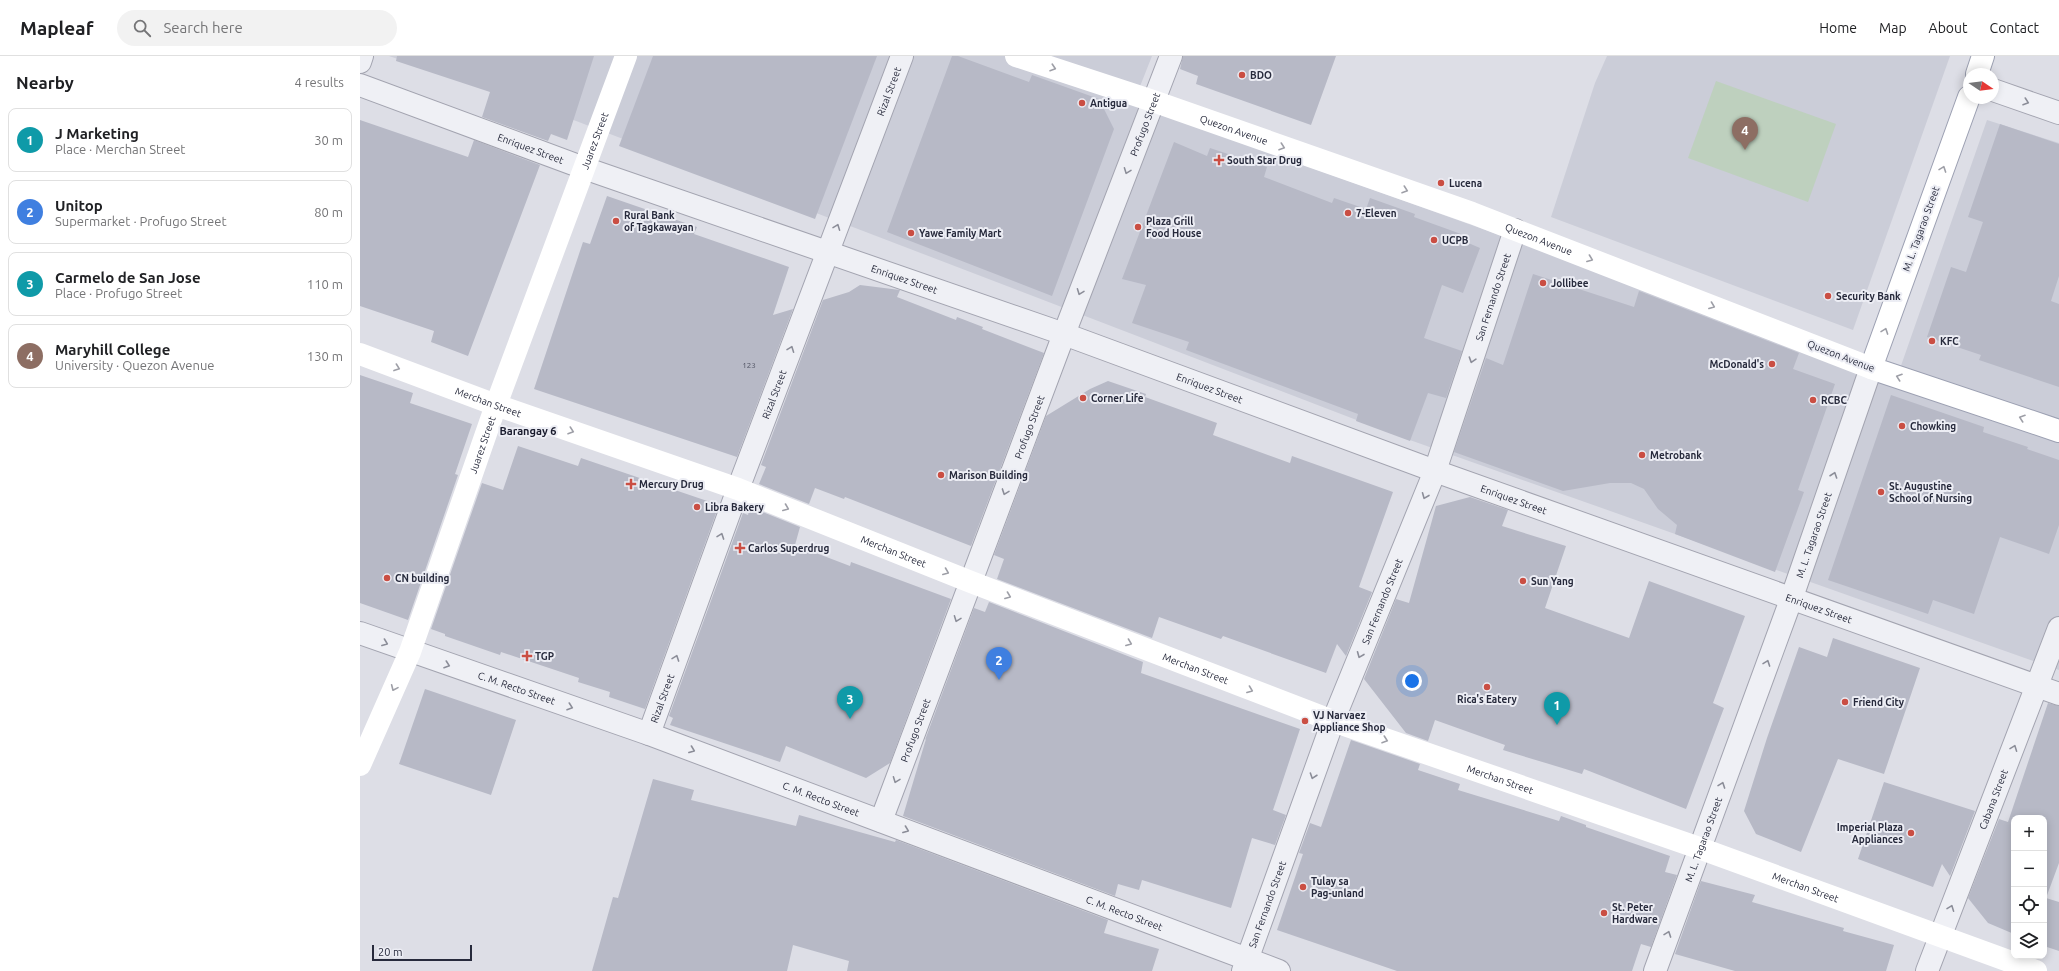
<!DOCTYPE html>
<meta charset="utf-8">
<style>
body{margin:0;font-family:Ubuntu,sans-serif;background:#f2f2f2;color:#202124}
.controls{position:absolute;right:12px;bottom:12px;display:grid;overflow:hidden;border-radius:8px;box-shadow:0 2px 10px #0003}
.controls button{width:36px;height:36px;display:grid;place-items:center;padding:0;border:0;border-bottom:1px solid #e0e0e0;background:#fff;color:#202124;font:20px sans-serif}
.compass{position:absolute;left:1603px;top:12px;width:36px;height:36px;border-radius:50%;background:#fff;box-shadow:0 2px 10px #0003;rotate:103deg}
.scale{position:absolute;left:12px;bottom:10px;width:100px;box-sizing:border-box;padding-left:4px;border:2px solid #272a3c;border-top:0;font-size:11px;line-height:14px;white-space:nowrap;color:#272a3c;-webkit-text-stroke:3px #ecedf4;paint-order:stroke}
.you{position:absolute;left:1052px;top:625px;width:14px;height:14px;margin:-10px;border:3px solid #fff;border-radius:50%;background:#1a73e8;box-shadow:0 0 0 6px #1a73e833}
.badge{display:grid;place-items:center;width:26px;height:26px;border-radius:50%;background:#0b8043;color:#fff;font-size:13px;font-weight:700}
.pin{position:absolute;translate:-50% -33px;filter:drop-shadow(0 1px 2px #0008)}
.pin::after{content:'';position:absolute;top:21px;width:14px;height:12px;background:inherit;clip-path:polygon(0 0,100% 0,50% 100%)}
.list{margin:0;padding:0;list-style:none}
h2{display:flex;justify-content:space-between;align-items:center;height:52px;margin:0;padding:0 16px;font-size:17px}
h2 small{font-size:13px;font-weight:400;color:#757577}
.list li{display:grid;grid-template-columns:26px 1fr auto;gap:12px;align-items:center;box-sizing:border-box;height:64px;margin:0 8px 8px;padding:0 8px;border:1px solid #e0e0e0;border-radius:8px}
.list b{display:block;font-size:15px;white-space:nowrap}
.list p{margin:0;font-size:13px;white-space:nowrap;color:#757577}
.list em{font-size:13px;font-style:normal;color:#757577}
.icon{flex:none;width:22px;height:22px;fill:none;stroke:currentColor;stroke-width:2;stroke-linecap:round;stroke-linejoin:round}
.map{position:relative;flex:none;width:1699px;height:915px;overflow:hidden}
header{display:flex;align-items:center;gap:24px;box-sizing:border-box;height:56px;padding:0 20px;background:#fff;border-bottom:1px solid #e0e0e0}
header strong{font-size:19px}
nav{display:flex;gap:22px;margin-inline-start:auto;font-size:14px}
.search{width:280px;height:36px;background:#f2f2f2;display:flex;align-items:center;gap:10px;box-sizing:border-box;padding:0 14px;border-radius:22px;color:#757577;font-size:15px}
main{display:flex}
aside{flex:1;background:#fff}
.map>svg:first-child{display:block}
.built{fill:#cbcdd8}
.green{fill:#bed0be}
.building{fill:#b7b9c6}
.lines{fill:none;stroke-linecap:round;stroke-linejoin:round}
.street-casing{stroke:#a3a4b0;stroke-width:24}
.primary-casing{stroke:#9ca0b2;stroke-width:24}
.street{stroke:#eff0f5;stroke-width:22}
.secondary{stroke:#fff;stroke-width:22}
.primary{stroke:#fff;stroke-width:22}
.oneway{stroke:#9e9fa7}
.oneway2{stroke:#8b8d98}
.poi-dot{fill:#ca4e43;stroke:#ecedf4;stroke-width:1.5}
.labels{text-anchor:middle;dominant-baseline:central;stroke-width:4;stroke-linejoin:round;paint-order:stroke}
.number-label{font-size:8px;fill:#4b4e5e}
.poi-label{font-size:10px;font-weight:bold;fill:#272a3c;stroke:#ecedf4;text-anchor:start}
.street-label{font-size:10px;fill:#272a3c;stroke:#ecedf4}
.neighbourhood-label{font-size:11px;font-weight:bold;fill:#191b2d;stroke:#ecedf4}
</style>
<header>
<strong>Mapleaf</strong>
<div class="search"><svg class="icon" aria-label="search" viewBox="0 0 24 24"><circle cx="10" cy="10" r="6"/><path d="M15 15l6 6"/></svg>Search here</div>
<nav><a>Home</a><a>Map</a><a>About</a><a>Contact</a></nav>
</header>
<main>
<aside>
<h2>Nearby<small>4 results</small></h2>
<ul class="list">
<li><span class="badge" style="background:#0f9aa8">1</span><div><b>J Marketing</b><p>Place · Merchan Street</p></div><em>30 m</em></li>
<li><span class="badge" style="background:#3f7fe0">2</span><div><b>Unitop</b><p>Supermarket · Profugo Street</p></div><em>80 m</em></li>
<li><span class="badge" style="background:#0f9aa8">3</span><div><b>Carmelo de San Jose</b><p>Place · Profugo Street</p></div><em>110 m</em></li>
<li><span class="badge" style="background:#8d6e63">4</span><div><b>Maryhill College</b><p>University · Quezon Avenue</p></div><em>130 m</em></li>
</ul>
</aside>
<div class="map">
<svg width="1699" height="915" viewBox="0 0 1699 915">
<rect width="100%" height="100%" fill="#dddee6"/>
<g class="built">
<polygon points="29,0 792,0 773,48 1511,312 1536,324 1627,64 1699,87 1699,614 1033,378 177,50"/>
<polygon points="1247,0 1590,0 1493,274 1191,161 1235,27"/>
</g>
<polygon class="green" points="1356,25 1476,68 1448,146 1328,102"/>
<g class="building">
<polygon points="37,0 234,0 207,84 191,78 188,85 122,61 130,36 36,5"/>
<polygon points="293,0 517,0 455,163 259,90"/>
<polygon points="592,0 598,0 669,26 672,19 739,43 754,73 692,240 527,176"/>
<polygon points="823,0 976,0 951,69 836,28 838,20 820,13"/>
<polygon points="0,64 108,101 114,84 180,109 108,300 71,286 74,275 0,250"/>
<polygon points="1640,68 1699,88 1699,220 1691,245 1699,248 1699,331 1619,304 1621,299 1567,281 1591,211 1606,216 1623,166 1608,161"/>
<polygon points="814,86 847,100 850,92 907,111 904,121 972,147 974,142 1006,153 1010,142 1055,158 1054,161 1101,178 1099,183 1120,192 1103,237 1082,229 1064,282 1102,295 1086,342 1068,337 1050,385 996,365 998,358 826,294 829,286 772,267 786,229 762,223"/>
<polygon points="247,140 337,171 334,178 429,211 413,259 433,253 377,401 174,333 223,186 230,188"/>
<polygon points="1173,218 1274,251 1279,235 1439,297 1433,313 1475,328 1438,434 1444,436 1415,516 1315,478 1317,469 1298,453 1284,433 1271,427 1250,427 1203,435 1094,396 1126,302 1143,309"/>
<polygon points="500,229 540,234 537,241 596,264 597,261 623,271 622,273 684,297 611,490 485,441 484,443 455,432 449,448 399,428 406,411 401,409 463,244 489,236"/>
<polygon points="0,319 53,337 50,347 112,368 95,418 98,419 48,564 0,547"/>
<polygon points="748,325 786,338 785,341 857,367 853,379 930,407 932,400 1033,436 999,531 1012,536 986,600 977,588 966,617 863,580 861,583 799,561 792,582 637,523 644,503 634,499 686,360 730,333"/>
<polygon points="1531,339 1624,371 1623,376 1668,391 1667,393 1699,404 1699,469 1689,498 1640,481 1614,558 1573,544 1568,558 1468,524"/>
<polygon points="158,390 218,410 221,402 359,449 285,653 249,641 250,636 218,626 219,622 141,596 140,599 85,580 85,578 71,573 122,427 143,434"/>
<polygon points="1110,441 1148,454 1142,470 1206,490 1185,552 1269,582 1289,525 1385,560 1353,647 1364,652 1326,753 1224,713 1222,718 1143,694 1145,689 1075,664 1068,685 1046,677 1004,623 1036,543 1049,547 1076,450"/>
<polygon points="390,451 440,471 435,489 490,510 491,506 591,543 530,707 506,722 426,690 420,706 310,669 313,662 309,660 383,457 388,459"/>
<polygon points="629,546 783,606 781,617 940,673 913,754 926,759 915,789 892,782 871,852 782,824 779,834 758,828 755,840 543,760 566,683 565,684 614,552 625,556"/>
<polygon points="1473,582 1560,612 1524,718 1478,703 1441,796 1396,778 1384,755 1407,682 1439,591 1467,601"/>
<polygon points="65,633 156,664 131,739 39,708"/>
<polygon points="1688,647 1699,650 1699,807 1686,842 1699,846 1699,895 1684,890 1684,762 1654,762 1654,878 1628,867 1608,842 1639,763 1648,766"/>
<polygon points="991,684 1060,708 1058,714 1100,728 1098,734 1199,765 1201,760 1226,769 1226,771 1310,800 1305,816 1317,819 1291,891 1281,888 1272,915 1037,915 917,874 943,798 939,797 950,767 961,771"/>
<polygon points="293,723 334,734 331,744 436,770 439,759 535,786 536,784 748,864 744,877 799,893 792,915 487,915 489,905 433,889 427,915 232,915 253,841 258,842"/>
<polygon points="1524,726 1615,755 1590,820 1582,808 1573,831 1498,803"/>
<polygon points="1341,825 1395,839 1392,846 1484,872 1483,875 1534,889 1526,915 1375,915 1315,898"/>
</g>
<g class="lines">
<g class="street-casing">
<g id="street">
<polyline points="0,6 2,0"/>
<path id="s1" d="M0,29l224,83 480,166 371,137 624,223"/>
<polyline points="1633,34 1699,57"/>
<path id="s2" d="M0,577l289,101 630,237"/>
<path id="s3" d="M289,678l89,-245 164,-433"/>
<path id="s4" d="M521,765l183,-487 107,-278"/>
<path id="s5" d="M883,915l90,-250 102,-250 80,-241"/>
<path id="s6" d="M1295,915l137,-374 79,-229"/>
<path id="s7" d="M1567,915l132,-343"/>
</g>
</g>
<g class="primary-casing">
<g id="primary">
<polyline points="1617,18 1623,0"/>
<polyline points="1609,41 1511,312 1699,375"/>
</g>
</g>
<use href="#street" class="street"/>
<g class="secondary">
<path id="s8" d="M656,0l137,45 319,112 399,155"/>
<path id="s9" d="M0,298l136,51 242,84 233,93 362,139 366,127 337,123"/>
<path id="s10" d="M0,709l50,-113 86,-247 130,-349"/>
</g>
<use href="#primary" class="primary"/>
</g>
<defs><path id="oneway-chevron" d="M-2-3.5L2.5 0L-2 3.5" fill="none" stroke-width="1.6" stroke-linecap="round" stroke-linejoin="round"/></defs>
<g class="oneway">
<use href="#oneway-chevron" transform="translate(693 12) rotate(18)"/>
<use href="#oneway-chevron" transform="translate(922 91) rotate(19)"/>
<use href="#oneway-chevron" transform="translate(1583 113) rotate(-70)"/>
<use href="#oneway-chevron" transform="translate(1045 134) rotate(19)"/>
<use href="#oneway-chevron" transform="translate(1230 203) rotate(21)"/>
<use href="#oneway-chevron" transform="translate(1352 250) rotate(21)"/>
<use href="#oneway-chevron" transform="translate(1525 275) rotate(-70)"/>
<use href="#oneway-chevron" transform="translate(37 312) rotate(20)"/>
<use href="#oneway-chevron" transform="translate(1539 321) rotate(-161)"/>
<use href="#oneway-chevron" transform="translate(1662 362) rotate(-161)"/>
<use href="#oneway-chevron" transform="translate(211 375) rotate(19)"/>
<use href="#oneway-chevron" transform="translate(426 452) rotate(22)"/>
<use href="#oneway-chevron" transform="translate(586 516) rotate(22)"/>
<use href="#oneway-chevron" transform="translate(648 540) rotate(21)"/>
<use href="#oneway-chevron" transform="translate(769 587) rotate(21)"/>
<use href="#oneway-chevron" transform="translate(34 632) rotate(114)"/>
<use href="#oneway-chevron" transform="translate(890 634) rotate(21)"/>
<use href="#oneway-chevron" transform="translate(1025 684) rotate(19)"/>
</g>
<g class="oneway2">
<use href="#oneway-chevron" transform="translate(1666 46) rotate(19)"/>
<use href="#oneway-chevron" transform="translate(767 115) rotate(111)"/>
<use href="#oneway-chevron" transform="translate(477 171) rotate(-69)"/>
<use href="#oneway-chevron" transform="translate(720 236) rotate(111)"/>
<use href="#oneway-chevron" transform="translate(431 293) rotate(-69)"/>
<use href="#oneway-chevron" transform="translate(1112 304) rotate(108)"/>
<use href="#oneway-chevron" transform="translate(1474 419) rotate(-71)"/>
<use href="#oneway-chevron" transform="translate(645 436) rotate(110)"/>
<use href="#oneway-chevron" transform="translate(1065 440) rotate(112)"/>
<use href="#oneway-chevron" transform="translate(361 480) rotate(-70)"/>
<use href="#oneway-chevron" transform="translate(597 563) rotate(111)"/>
<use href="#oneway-chevron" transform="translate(25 587) rotate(21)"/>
<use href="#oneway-chevron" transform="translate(1000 599) rotate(112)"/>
<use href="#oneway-chevron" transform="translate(316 602) rotate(-70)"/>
<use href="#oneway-chevron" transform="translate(1407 607) rotate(-70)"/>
<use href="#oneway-chevron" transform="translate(87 609) rotate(19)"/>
<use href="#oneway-chevron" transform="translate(210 651) rotate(19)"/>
<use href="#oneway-chevron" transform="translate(1654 692) rotate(-69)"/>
<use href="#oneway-chevron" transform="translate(332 694) rotate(21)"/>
<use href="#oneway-chevron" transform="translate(953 720) rotate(109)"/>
<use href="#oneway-chevron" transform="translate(536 724) rotate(111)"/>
<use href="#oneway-chevron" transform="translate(1362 729) rotate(-70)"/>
<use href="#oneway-chevron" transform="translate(546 774) rotate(21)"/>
<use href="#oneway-chevron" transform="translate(1591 852) rotate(-69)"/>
<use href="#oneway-chevron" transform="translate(1308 878) rotate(-70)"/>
</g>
<g class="poi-dot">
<circle cx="882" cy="19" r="4"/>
<circle cx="722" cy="47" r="4"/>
<path d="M857 98h4v4h4v4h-4v4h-4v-4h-4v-4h4z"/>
<circle cx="1081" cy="127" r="4"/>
<circle cx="988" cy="157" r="4"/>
<circle cx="256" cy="165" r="4"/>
<circle cx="778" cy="171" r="4"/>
<circle cx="551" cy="177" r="4"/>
<circle cx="1074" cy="184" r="4"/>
<circle cx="1183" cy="227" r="4"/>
<circle cx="1468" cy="240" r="4"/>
<circle cx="1572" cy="285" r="4"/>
<circle cx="1412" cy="308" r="4"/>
<circle cx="723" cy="342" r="4"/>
<circle cx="1453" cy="344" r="4"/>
<circle cx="1542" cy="370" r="4"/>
<circle cx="1282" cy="399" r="4"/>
<circle cx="581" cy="419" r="4"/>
<path d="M269 422h4v4h4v4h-4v4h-4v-4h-4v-4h4z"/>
<circle cx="1521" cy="436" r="4"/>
<circle cx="337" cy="451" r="4"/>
<path d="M378 486h4v4h4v4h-4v4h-4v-4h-4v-4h4z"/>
<circle cx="27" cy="522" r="4"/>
<circle cx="1163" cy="525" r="4"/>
<path d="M165 594h4v4h4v4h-4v4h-4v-4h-4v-4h4z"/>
<circle cx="1127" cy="631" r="4"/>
<circle cx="1485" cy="646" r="4"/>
<circle cx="945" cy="665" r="4"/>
<circle cx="1551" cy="777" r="4"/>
<circle cx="943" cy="831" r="4"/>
<circle cx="1244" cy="857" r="4"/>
</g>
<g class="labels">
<g class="number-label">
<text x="389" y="309">123</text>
</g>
<g class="poi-label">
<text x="890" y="19">BDO</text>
<text x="730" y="47">Antigua</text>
<text x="867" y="104">South Star Drug</text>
<text x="1089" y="127">Lucena</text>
<text x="996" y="157">7-Eleven</text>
<text x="264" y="159">Rural Bank<tspan x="264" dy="12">of Tagkawayan</tspan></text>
<text x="786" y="165">Plaza Grill<tspan x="786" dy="12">Food House</tspan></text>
<text x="559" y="177">Yawe Family Mart</text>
<text x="1082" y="184">UCPB</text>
<text x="1191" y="227">Jollibee</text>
<text x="1476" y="240">Security Bank</text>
<text x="1580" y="285">KFC</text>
<text x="1404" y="308" text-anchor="end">McDonald's</text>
<text x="731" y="342">Corner Life</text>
<text x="1461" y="344">RCBC</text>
<text x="1550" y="370">Chowking</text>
<text x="1290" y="399">Metrobank</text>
<text x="589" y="419">Marison Building</text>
<text x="279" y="428">Mercury Drug</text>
<text x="1529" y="430">St. Augustine<tspan x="1529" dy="12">School of Nursing</tspan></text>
<text x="345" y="451">Libra Bakery</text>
<text x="388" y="492">Carlos Superdrug</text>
<text x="35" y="522">CN building</text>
<text x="1171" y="525">Sun Yang</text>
<text x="175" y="600">TGP</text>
<text x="1127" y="643" text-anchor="middle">Rica's Eatery</text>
<text x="1493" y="646">Friend City</text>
<text x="953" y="659">VJ Narvaez<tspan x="953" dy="12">Appliance Shop</tspan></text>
<text x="1543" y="771" text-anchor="end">Imperial Plaza<tspan x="1543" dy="12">Appliances</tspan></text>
<text x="951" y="825">Tulay sa<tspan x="951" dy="12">Pag-unland</tspan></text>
<text x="1252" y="851">St. Peter<tspan x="1252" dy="12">Hardware</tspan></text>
</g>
<g class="street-label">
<text stroke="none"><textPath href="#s3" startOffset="686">Rizal Street</textPath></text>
<text stroke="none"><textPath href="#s4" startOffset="745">Profugo Street</textPath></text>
<text stroke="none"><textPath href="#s8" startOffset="230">Quezon Avenue</textPath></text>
<text stroke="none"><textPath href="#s10" startOffset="667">Juarez Street</textPath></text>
<text stroke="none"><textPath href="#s1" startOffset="182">Enriquez Street</textPath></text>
<text transform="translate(1561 173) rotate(-70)">M. L. Tagarao Street</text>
<text stroke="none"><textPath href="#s8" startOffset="554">Quezon Avenue</textPath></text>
<text stroke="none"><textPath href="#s1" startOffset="578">Enriquez Street</textPath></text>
<text stroke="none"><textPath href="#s5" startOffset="719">San Fernando Street</textPath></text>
<text transform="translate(1481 300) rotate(21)">Quezon Avenue</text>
<text stroke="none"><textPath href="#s1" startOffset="902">Enriquez Street</textPath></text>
<text stroke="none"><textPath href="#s3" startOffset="362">Rizal Street</textPath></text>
<text stroke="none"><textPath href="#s9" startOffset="137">Merchan Street</textPath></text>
<text stroke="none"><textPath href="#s4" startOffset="421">Profugo Street</textPath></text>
<text stroke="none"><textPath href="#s10" startOffset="343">Juarez Street</textPath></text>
<text stroke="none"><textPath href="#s1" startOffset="1226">Enriquez Street</textPath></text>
<text stroke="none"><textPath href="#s6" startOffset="464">M. L. Tagarao Street</textPath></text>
<text stroke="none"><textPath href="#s9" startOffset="569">Merchan Street</textPath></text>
<text stroke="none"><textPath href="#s5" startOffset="395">San Fernando Street</textPath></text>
<text stroke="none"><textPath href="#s1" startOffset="1550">Enriquez Street</textPath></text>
<text stroke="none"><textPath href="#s9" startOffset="893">Merchan Street</textPath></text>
<text stroke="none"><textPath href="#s2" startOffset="166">C. M. Recto Street</textPath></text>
<text stroke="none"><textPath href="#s3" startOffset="38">Rizal Street</textPath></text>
<text stroke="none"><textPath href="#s4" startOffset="97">Profugo Street</textPath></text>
<text stroke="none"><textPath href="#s9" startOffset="1217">Merchan Street</textPath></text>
<text stroke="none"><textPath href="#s2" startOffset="490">C. M. Recto Street</textPath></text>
<text stroke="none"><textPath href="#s7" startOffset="184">Cabana Street</textPath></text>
<text stroke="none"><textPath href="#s6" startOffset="140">M. L. Tagarao Street</textPath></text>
<text stroke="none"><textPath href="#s9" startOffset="1541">Merchan Street</textPath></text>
<text stroke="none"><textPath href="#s5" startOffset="71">San Fernando Street</textPath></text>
<text stroke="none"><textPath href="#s2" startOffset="814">C. M. Recto Street</textPath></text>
</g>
<g class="neighbourhood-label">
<text x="168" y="375">Barangay 6</text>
</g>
</g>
</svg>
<div class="controls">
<button>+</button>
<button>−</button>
<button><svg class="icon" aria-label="locate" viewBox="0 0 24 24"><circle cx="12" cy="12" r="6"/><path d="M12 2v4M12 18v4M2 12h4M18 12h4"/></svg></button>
<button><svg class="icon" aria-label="layers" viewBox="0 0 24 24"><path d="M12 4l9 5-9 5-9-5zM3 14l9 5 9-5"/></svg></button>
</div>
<svg class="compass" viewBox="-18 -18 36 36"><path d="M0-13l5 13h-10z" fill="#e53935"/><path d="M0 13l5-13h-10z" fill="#757577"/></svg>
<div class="scale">20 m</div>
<div class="you"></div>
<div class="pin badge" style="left:1197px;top:669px;background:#0f9aa8">1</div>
<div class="pin badge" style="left:639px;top:624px;background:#3f7fe0">2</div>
<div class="pin badge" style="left:490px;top:663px;background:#0f9aa8">3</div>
<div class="pin badge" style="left:1385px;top:94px;background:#8d6e63">4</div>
</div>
</main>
